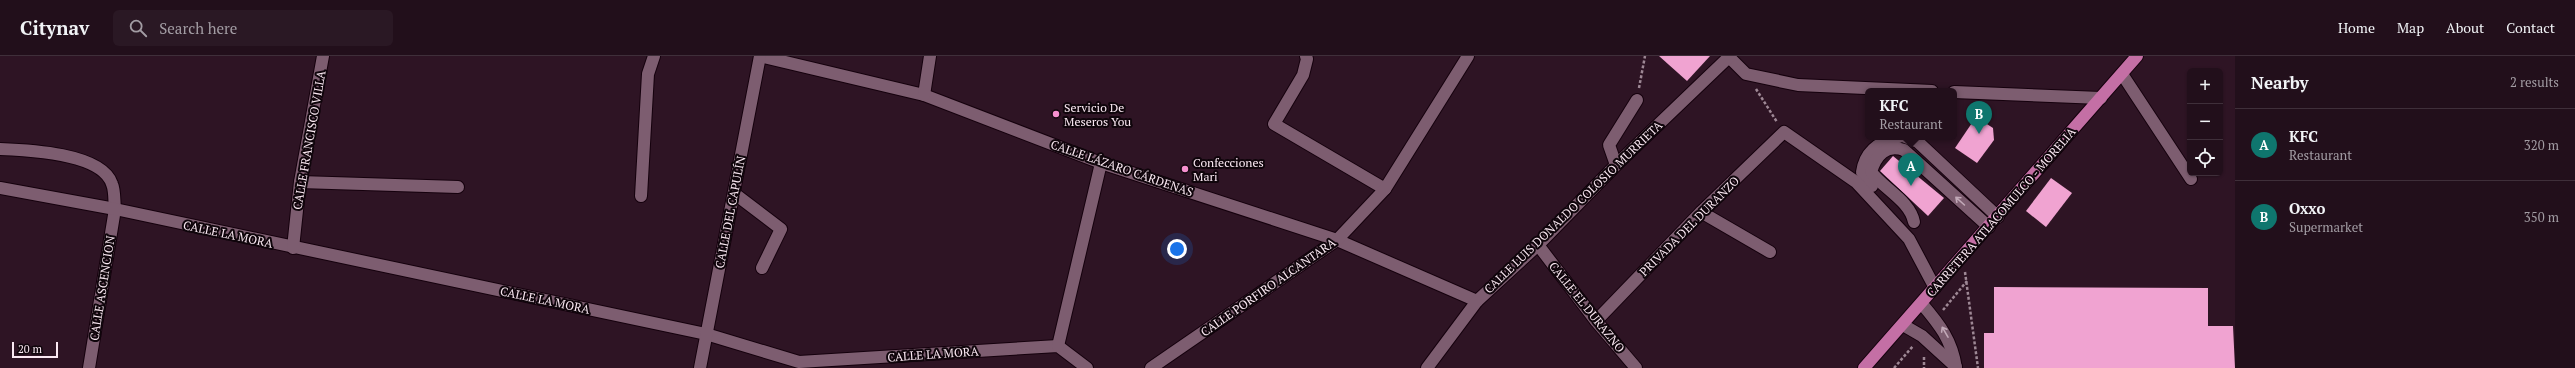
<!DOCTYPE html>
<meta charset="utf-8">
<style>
body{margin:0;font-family:"PT Serif",serif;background:#2a1824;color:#f1f3f6}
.controls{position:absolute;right:12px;top:12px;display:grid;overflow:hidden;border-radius:6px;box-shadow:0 1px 3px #0004}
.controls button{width:36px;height:36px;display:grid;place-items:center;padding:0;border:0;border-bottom:1px solid #3f2f3a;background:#220f1b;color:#f1f3f6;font:20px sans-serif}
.scale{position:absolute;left:12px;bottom:10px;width:46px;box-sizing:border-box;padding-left:4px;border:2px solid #fae8f2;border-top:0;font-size:11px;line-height:14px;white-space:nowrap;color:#fae8f2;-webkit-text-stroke:3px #0f050b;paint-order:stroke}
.you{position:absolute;left:1177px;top:193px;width:14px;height:14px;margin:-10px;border:3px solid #fff;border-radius:50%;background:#1a73e8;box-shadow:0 0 0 6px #1a73e833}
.badge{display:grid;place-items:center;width:26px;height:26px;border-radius:50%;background:#0f766e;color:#fff;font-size:13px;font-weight:700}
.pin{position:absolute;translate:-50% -33px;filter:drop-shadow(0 1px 2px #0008)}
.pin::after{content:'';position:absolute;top:21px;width:14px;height:12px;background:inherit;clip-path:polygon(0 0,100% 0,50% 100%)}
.popup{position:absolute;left:1865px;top:32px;width:92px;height:52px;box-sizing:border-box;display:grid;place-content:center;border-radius:6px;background:#220f1b;filter:drop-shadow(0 1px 3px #0005);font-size:13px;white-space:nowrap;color:#a29ca3}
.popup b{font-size:15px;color:#f1f3f6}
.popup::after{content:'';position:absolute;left:50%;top:100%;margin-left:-8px;border:8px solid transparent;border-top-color:#220f1b}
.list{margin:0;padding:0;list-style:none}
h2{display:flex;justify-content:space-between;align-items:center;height:52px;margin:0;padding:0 16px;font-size:17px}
h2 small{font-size:13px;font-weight:400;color:#a29ca3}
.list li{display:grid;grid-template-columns:26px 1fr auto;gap:12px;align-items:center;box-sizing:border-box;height:72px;padding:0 16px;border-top:1px solid #3f2f3a}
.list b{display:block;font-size:15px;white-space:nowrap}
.list p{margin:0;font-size:13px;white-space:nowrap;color:#a29ca3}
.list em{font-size:13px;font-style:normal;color:#a29ca3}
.icon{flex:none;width:22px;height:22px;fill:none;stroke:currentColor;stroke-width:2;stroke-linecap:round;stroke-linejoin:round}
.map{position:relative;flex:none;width:2235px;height:312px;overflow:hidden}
header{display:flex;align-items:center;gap:24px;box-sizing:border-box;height:56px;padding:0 20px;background:#220f1b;border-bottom:1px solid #3f2f3a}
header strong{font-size:19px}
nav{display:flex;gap:22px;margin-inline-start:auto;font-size:14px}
.search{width:280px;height:36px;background:#2a1824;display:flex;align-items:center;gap:10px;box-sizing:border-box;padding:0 14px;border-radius:6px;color:#a29ca3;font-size:15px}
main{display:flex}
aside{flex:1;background:#220f1b}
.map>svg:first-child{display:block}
.building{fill:#f0a3d1}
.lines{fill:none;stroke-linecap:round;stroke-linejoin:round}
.minor-casing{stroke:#15010d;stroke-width:14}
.major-casing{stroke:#15010d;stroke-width:14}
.path{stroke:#9e8895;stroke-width:2.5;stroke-dasharray:3 2;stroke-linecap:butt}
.minor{stroke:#7d5d70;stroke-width:12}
.major{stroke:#c46fa5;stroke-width:12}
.oneway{stroke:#c2a9b8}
.poi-dot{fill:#f690cf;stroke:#0f050b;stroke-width:1.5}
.labels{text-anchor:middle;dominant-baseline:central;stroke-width:4;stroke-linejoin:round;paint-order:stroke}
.poi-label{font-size:12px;fill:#fae8f2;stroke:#0f050b;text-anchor:start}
.street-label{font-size:12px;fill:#fae8f2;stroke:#0f050b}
</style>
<header>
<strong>Citynav</strong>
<div class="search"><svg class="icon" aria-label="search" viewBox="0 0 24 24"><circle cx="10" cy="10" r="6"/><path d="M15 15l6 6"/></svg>Search here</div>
<nav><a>Home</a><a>Map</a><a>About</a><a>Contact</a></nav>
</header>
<main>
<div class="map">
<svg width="2235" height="312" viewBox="0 0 2235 312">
<rect width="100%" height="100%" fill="#2e1424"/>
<g class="building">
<polygon points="1659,0 1710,0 1687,25"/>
<polygon points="1976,61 1993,72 1994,84 1977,107 1955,92"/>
<polygon points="1893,100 1944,142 1928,160 1880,115"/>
<polygon points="2051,122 2072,137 2046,171 2026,155"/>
<polygon points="1994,231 2208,232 2208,270 2233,270 2235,312 1984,312 1984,277 1994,277"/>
</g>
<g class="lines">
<g class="minor-casing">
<g id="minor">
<polyline points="760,0 924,39 1101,107 1337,184 1477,245"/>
<polyline points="1306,0 1307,3 1303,19 1274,68 1385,133"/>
<polyline points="1728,0 1746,18 1798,29 1932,35"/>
<polyline points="2122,18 2191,123"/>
<polyline points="1954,36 2101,42"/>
<polyline points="924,39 930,0"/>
<polyline points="1905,81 1918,86 1998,161"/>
<path d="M0,93c27,1 102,4 112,35 3,7 2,17 3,25l-26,159"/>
<polyline points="1616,109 1609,89 1637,44"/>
<polyline points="300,126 458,131"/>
<path d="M1872,130l-10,-14c3,-21 18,-31 37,-35"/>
<polyline points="0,132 115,153 706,278 799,306 1058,290 1087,312"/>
<polyline points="735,138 781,173 762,212"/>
<polyline points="641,140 648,18 654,0"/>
<polyline points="1701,156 1770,196"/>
<path d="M1914,166c-4,-21 -30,-33 -43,-50 5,-17 15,-28 33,-22l85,77"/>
<polyline points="1538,189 1596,265 1636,312"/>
<polyline points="293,192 300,126 323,0"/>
<path d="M1922,248c17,20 30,36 34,64"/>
<polyline points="1596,265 1701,156 1784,76 1856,126 1909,183 1935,232"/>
<polyline points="1903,269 1922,280 1956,311"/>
<polyline points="1058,290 1101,107"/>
<polyline points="700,312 760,0"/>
<polyline points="1151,312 1337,184 1385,133 1468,0"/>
<polyline points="1427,312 1477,245 1538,189 1616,109 1730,0"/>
</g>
</g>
<g class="major-casing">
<polyline id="major" points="1864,312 2137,0"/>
</g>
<g class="path">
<polyline points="1639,32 1645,0"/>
<polyline points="1756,33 1777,66"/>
<polyline points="1965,216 1978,312"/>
<polyline points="1943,254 1967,225"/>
<polyline points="1924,301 1924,312"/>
<polyline points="1894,312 1913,290"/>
</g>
<use href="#minor" class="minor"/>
<use href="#major" class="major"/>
</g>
<defs><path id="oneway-shaft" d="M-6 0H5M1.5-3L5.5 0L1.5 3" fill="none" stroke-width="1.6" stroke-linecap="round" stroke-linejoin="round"/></defs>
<g class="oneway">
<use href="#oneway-shaft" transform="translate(1960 145) rotate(-138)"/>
<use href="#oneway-shaft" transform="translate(1945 276) rotate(-120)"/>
</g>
<g class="poi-dot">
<circle cx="1056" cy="58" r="4"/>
<circle cx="1185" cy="113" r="4"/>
</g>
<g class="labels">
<g class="poi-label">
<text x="1064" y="51">Servicio De<tspan x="1064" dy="14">Meseros You</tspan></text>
<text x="1193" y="106">Confecciones<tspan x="1193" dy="14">Mari</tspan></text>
</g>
<g class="street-label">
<text transform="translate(309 84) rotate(-80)">CALLE FRANCISCO VILLA</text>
<text transform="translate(1122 112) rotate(19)">CALLE LÁZARO CÁRDENAS</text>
<text transform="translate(1573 151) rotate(-44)">CALLE LUIS DONALDO COLOSIO MURRIETA</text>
<text transform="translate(730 156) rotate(-79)">CALLE DEL CAPULÍN</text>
<text transform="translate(2001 156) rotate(-49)">CARRETERA ATLACOMULCO - MORELIA</text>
<text transform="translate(1689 170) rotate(-45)">PRIVADA DEL DURANZO</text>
<text transform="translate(228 178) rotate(12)">CALLE LA MORA</text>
<text transform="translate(1268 231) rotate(-35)">CALLE PORFIRO ALCANTARA</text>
<text transform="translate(102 232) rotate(-81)">CALLE ASCENCION</text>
<text transform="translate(545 244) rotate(12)">CALLE LA MORA</text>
<text transform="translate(1587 251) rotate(51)">CALLE EL DURAZNO</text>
<text transform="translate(933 298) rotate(-4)">CALLE LA MORA</text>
</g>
</g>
</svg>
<div class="controls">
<button>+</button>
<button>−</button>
<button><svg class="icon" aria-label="locate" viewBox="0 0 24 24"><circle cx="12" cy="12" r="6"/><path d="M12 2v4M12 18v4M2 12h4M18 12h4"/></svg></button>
</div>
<div class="scale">20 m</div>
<div class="you"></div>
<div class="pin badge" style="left:1911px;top:130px">A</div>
<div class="popup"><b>KFC</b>Restaurant</div>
<div class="pin badge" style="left:1979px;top:78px">B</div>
</div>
<aside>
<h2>Nearby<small>2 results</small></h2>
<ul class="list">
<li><span class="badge">A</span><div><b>KFC</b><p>Restaurant</p></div><em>320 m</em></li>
<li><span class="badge">B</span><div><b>Oxxo</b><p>Supermarket</p></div><em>350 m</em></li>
</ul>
</aside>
</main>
